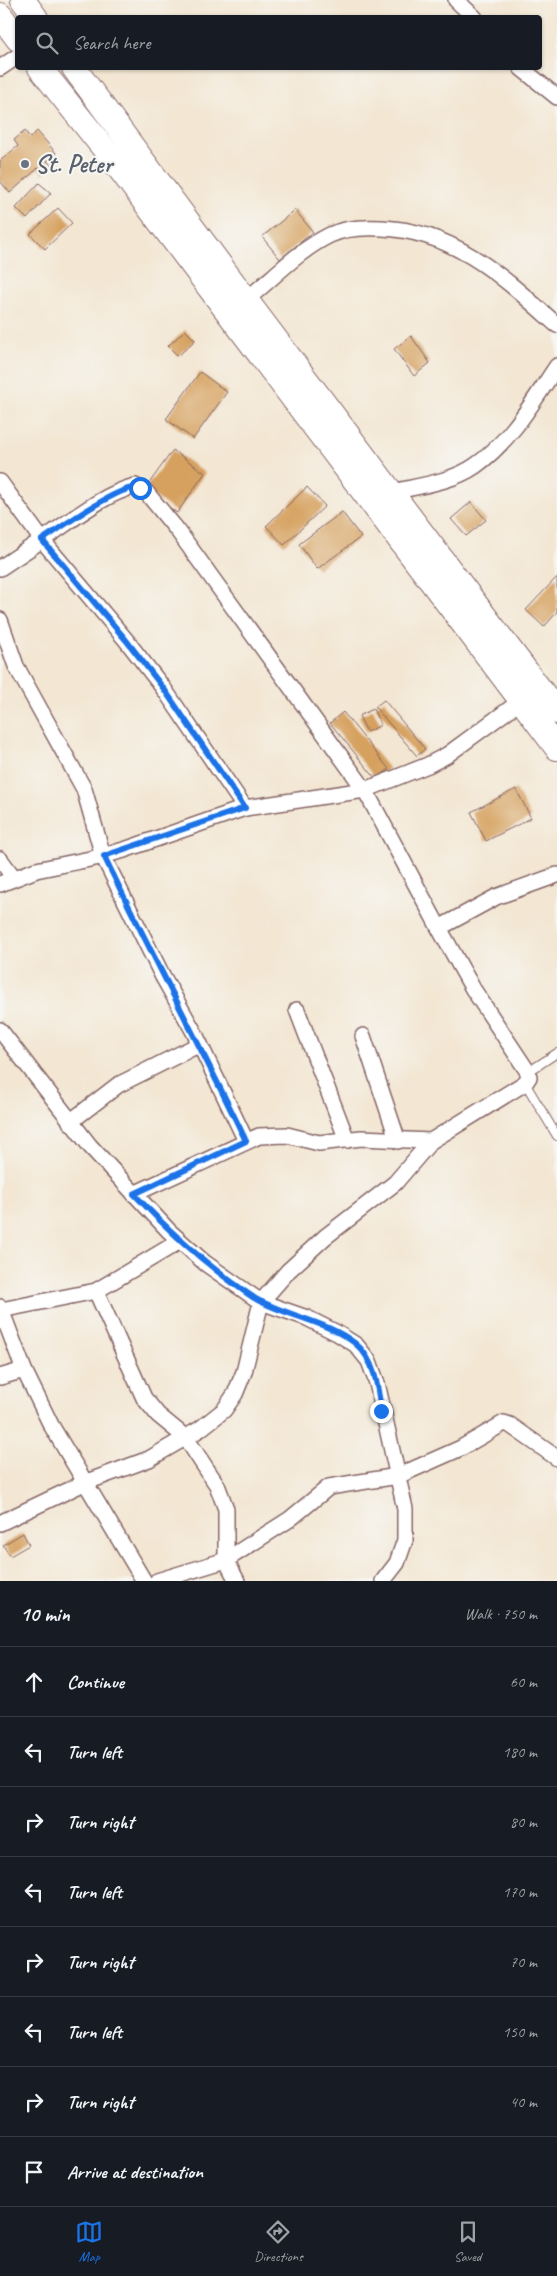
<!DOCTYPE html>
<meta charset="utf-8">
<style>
body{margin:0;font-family:Caveat,sans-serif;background:#242831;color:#f1f3f6}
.stop{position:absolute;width:15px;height:15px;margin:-11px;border:4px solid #1a73e8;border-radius:50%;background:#fff}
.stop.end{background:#1a73e8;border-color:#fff;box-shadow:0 1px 5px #0008}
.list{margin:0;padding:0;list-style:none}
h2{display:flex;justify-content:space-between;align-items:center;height:65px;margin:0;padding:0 20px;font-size:21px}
h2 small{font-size:16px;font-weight:400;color:#9ea1a6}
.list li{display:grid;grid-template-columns:32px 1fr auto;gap:15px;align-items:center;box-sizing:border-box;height:70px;padding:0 20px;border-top:1px solid #363941}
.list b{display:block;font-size:19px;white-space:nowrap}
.list em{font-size:16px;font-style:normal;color:#9ea1a6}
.icon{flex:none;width:28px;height:28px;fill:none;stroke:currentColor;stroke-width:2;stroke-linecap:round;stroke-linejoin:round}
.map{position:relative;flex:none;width:557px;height:1581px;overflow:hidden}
.search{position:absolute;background:#171b24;box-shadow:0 1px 4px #0004;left:15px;right:15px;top:15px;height:55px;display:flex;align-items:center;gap:12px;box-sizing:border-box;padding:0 18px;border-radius:5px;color:#9ea1a6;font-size:19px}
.sheet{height:625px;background:#171b24}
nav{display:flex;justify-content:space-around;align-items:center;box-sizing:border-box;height:70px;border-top:1px solid #363941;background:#171b24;font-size:14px;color:#9ea1a6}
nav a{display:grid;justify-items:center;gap:2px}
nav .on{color:#1a73e8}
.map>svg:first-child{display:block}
.building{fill:#d6a15e}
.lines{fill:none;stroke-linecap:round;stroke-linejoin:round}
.service-casing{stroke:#856565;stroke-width:10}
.minor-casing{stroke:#856565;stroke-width:18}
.trunk-casing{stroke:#856565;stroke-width:26}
.service{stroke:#fff;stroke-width:8}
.minor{stroke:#fff;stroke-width:15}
.trunk{stroke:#fff;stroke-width:24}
.route{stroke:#1a73e8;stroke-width:6}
.worship-dot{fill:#6b7280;stroke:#f6f6f2;stroke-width:2}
.labels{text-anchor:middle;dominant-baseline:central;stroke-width:4;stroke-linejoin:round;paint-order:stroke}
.worship-label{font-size:25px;font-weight:bold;fill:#5b616d;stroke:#f6f6f2;text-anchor:start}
</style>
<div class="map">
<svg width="557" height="1581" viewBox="0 0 557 1581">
<rect width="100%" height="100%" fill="#f6f6f2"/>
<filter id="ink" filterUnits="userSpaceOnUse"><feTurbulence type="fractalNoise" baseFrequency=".02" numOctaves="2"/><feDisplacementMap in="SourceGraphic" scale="10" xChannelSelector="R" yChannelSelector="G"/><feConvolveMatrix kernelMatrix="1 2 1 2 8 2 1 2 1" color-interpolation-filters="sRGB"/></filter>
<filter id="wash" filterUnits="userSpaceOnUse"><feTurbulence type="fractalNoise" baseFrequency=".0096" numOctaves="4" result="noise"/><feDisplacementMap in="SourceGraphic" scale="20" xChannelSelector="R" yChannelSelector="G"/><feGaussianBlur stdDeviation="1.12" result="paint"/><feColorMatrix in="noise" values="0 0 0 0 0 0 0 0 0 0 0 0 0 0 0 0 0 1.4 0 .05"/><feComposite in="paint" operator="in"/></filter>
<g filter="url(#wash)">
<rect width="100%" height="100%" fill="#f3e6d2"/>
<g id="blocks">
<g class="building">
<polygon points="25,131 30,138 37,131 56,153 47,161 52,166 43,174 38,168 10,193 0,181 0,161 18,146 14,140"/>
<polygon points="39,183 51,193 27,219 16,208"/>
<polygon points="58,208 72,223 45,249 30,234"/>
<polygon points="295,210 313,232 280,259 262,237"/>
<polygon points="185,330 195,340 178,356 168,346"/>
<polygon points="411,336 430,363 414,376 394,349"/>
<polygon points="200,372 227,392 193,439 166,419"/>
<polygon points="173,450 205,473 177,513 145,489"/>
<polygon points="307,487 325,506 284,545 266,526"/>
<polygon points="471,502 486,520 466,536 451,519"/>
<polygon points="342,512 361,537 317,569 299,544"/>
<polygon points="557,577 557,612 544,627 526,610"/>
<polygon points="384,700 425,749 417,756 375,707"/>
<polygon points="373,709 381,725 367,732 359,716"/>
<polygon points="343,712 389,769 376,779 330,723"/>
<polygon points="516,789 531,818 486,841 471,812"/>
<polygon points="23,1533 29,1545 10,1556 3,1545"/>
</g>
</g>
</g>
<g filter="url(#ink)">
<use href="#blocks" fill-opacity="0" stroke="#856565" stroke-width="1"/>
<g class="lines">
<g class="service-casing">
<g id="service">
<polyline points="528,1072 557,1053"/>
<polyline points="525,1083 557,1136"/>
</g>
</g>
<g class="minor-casing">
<g id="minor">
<polyline points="456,0 475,18"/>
<polyline points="0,68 18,56"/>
<polyline points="521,68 557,97"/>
<path d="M246,300c27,-22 53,-50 84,-65 16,-8 35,-8 52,-7 74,3 123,51 175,97"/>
<path d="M0,482l42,58c28,-18 59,-45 93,-54l11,6 32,39 187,259 74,138"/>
<path d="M392,492c26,-6 60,-10 83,-26 35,-24 59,-66 82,-100"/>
<polyline points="0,568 42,540 126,640 164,689 245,808"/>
<polyline points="0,620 16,666 84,789 103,856 162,975 194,1032 246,1141"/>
<polyline points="0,859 14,878"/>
<polyline points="0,884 36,870 95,858 124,850 245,808 365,790 428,765 447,755 522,700"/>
<polyline points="297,1010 347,1140"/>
<polyline points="0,1030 90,1146 169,1231 205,1263 261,1302 307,1318 337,1333 356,1345 369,1361 377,1383 405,1509 405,1540 397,1563 383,1581"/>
<polyline points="363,1036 398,1141"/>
<polyline points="70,1122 118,1085 200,1044"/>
<polyline points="134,1194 259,1136 287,1135 319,1143 361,1138 431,1141"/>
<polyline points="96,1291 144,1398 158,1415 186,1438 217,1485 226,1509 226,1560 237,1581"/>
<polyline points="0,1307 24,1370 51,1425 144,1581"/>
<polyline points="1,1310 96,1291 180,1241"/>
<polyline points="0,1377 24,1370"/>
<polyline points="0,1523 84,1483 149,1459 200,1429 224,1410 235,1394 244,1372 261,1302 288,1271 325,1237 395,1183 431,1141 525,1083 529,1077 528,1072 473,989 439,928 496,897 557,875"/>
<polyline points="157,1581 226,1560 290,1519 329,1487 398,1476 461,1448 504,1423 510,1425 557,1458"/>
</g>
</g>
<g class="trunk-casing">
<g id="trunk">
<polyline points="23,0 36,18"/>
<polyline points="0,15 18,39"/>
<polyline points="40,68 110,156 557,748"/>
<polyline points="74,68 246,300 557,712"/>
</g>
</g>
<use href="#service" class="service"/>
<use href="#minor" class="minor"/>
<use href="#trunk" class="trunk"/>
</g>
</g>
<g class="lines" filter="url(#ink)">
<path class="route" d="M140,488c-17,-6 -81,41 -98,52l84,100 38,49 81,119 -141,48c46,95 96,189 142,285l-112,53c31,33 62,62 99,89 9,6 19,15 29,19 30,15 66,20 94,42 19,16 22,44 25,67"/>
</g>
<circle class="worship-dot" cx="25" cy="164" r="5"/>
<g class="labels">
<g class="worship-label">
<text x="35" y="164">St. Peter</text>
</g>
</g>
</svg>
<div class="stop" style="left:140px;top:488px"></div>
<div class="stop end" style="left:381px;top:1411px"></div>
<div class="search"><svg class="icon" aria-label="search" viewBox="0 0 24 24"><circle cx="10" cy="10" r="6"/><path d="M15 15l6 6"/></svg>Search here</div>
</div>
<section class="sheet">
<h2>10 min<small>Walk · 750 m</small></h2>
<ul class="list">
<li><svg class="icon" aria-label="ahead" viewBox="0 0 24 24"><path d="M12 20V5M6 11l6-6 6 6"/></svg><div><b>Continue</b></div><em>60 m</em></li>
<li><svg class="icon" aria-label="left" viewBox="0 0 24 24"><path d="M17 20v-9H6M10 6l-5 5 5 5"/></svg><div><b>Turn left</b></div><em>180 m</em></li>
<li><svg class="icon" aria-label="right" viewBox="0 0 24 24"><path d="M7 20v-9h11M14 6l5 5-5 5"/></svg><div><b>Turn right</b></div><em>80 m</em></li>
<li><svg class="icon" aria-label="left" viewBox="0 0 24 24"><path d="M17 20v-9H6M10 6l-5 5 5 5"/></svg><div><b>Turn left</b></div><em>170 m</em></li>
<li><svg class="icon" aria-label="right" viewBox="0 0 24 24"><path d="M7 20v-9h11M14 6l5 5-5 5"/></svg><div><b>Turn right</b></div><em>70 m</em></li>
<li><svg class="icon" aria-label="left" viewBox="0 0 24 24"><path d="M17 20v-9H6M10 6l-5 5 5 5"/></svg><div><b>Turn left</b></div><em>150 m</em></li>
<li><svg class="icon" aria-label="right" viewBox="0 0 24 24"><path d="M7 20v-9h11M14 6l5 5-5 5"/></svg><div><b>Turn right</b></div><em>40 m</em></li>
<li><svg class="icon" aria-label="arrive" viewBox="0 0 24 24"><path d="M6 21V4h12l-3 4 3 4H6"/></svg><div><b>Arrive at destination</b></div></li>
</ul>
</section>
<nav>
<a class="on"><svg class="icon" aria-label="map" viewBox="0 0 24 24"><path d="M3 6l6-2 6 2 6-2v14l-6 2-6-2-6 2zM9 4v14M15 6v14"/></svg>Map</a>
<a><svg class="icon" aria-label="directions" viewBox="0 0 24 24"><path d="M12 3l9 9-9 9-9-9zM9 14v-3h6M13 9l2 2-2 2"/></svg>Directions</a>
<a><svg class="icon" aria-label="saved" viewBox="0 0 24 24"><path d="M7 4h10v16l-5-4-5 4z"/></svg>Saved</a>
</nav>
